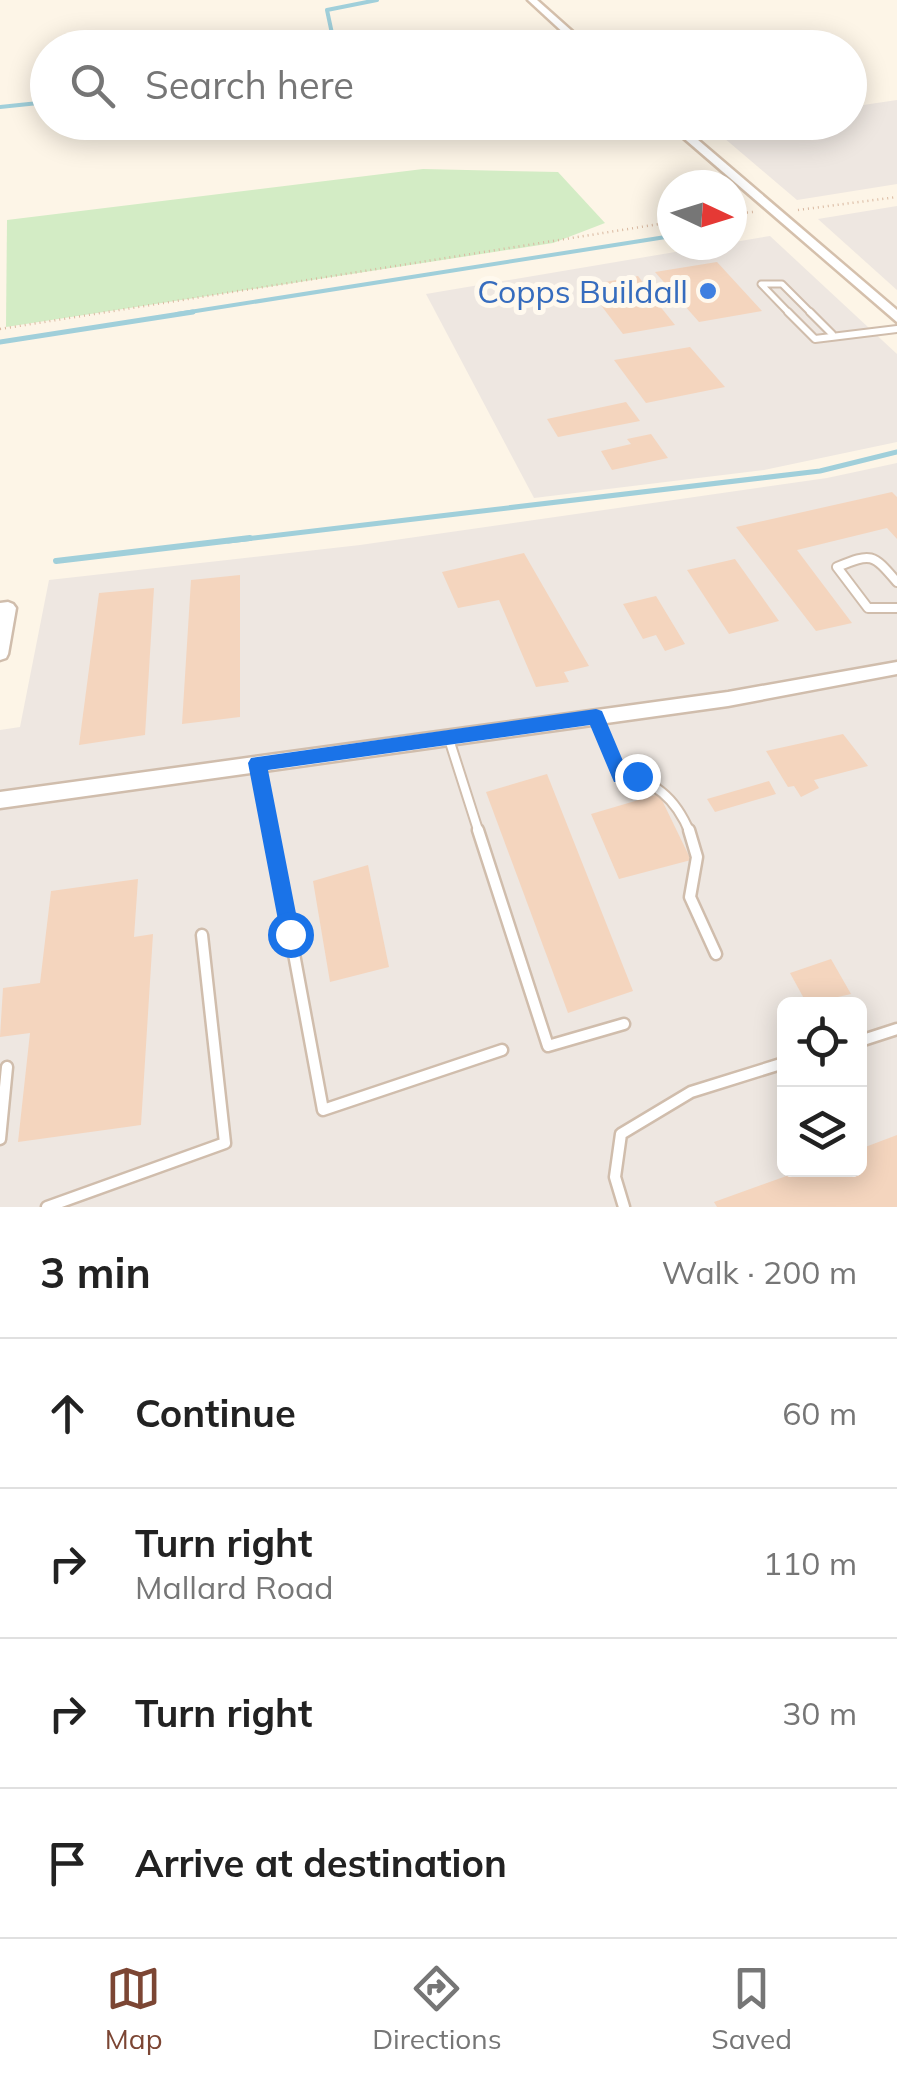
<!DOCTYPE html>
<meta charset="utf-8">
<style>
body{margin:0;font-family:Mulish,sans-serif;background:#f2f2f2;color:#222}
.controls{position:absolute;right:30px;bottom:30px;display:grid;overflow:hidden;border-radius:15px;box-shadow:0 5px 25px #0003}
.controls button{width:90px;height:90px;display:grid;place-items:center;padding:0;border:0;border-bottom:2px solid #e0e0e0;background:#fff;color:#222;font:50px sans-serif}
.compass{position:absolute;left:657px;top:170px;width:90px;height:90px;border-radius:50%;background:#fff;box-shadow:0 5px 25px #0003;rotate:94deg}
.stop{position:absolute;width:30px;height:30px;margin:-22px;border:8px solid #1a73e8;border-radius:50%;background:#fff}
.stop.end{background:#1a73e8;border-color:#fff;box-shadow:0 2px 10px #0008}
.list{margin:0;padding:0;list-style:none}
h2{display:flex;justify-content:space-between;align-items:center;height:130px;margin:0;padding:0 40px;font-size:42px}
h2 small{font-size:32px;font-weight:400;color:#767676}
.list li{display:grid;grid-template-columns:65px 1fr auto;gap:30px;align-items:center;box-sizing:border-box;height:150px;padding:0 40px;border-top:2px solid #e0e0e0}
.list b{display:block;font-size:38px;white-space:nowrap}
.list p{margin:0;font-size:32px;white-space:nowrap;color:#767676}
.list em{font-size:32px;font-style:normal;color:#767676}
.icon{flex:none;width:55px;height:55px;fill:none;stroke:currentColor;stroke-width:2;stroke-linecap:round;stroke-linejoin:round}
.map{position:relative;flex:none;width:897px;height:1207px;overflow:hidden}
.search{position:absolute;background:#fff;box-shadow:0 5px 25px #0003;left:30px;right:30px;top:30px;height:110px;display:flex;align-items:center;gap:25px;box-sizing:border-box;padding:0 35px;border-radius:55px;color:#767676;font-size:38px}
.sheet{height:730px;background:#fff}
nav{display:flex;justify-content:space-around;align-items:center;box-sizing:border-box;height:140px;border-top:2px solid #e0e0e0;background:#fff;font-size:28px;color:#767676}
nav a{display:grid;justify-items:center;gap:5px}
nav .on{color:#7c4634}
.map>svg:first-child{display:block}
.industrial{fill:#eee7e1;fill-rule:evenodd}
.green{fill:#d3ecc5}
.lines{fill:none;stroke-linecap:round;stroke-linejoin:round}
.stream-far2{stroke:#a0cfda;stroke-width:4}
.stream-far1{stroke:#a0cfda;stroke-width:5}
.stream{stroke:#a0cfda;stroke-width:6}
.building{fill:#f4d5be}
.lane-far3-casing{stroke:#d0bdac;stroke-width:9}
.lane-far2-casing{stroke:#d0bdac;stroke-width:10}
.lane-far1-casing{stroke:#d0bdac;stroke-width:12}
.lane-casing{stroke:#d0bdac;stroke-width:15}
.street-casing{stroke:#d0bdac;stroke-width:5}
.secondary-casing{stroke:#d5c0ac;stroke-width:5}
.path{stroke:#d9b8a0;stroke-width:2.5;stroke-dasharray:1 4;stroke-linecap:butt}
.lane-far3{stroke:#fff;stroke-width:5}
.lane-far2{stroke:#fff;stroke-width:6}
.lane-far1{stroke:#fff;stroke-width:8}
.lane{stroke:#fff;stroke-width:10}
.street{fill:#fff;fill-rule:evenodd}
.secondary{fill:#fff;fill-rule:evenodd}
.route{fill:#1a73e8}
.shop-dot{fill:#3f7fe0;stroke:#fff9ee;stroke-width:4}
.labels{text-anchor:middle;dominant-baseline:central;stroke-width:10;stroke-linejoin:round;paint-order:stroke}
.far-shop-label{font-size:32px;fill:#366cbe;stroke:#fff9ee;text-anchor:end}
</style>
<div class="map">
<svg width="897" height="1207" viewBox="0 0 897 1207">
<rect width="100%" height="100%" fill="#fdf5e7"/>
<g class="industrial">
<polygon points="897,100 897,184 797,200 710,126 850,122 850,107"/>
<polygon points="897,206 897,290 818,219"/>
<polygon points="770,236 897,354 897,442 764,470 534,498 426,294"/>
<path d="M897,463v744h-897v-477l20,-3 29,-147 311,-35 467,-67zM784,1004h76v166h-76z"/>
</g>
<polygon class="green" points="423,169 558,172 605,223 553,243 6,327 7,220"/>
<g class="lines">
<g class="stream-far2">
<polyline points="272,48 334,43 327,10 377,0"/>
<polyline points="0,107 48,102"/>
<polyline points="732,226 738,225"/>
<polyline points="177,314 672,236"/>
</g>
<g class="stream-far1">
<polyline points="0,342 193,312"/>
<polyline points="228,541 820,471 897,452"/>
</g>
<polyline class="stream" points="56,561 250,538"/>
</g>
<g class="building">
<polygon points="717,262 762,311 699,322 655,272"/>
<polygon points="638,276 647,288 611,295 600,283"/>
<polygon points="651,295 675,325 623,334 600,304"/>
<polygon points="690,347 725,387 646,403 614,360"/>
<polygon points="626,402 640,421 558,437 547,419"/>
<polygon points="651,434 668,458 612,470 601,451 631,444 627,439"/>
<polygon points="892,492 897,497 897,539 887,528 797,550 852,623 816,631 736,527"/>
<polygon points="524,553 589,666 564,672 569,682 536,687 499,600 458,608 442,572"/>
<polygon points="735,559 779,621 729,634 687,570"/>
<polygon points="240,575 240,717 182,724 191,580"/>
<polygon points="154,588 145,735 79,745 99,593"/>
<polygon points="656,596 685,644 665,651 656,635 643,639 623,604"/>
<polygon points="843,734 868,766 814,780 819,788 801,797 794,786 788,787 766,751"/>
<polygon points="547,774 633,991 568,1013 486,792"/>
<polygon points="769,781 776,794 715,812 707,799"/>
<polygon points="659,794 691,860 619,879 591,814"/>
<polygon points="368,865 389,967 330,982 313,881"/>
<polygon points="138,879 134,937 153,934 141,1125 18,1142 30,1033 0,1037 3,988 40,983 51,891"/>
<polygon points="831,959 851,994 807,1004 790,973"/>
<polygon points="897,1135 897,1207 717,1207 714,1202 803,1170 860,1170 860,1149"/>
</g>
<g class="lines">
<g class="lane-far3-casing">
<polyline id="lane-far3" points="790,314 761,284 782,284 812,314"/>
</g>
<g class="lane-far2-casing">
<g id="lane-far2">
<polyline points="788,312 815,339 897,329"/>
<polyline points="810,312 832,334"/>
</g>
</g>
<g class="lane-far1-casing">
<g id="lane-far1">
<path d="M897,582c-25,-29 -25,-29 -60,-15l31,41h29"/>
<path d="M595,717l26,60c35,2 56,24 69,56"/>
<polyline points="448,736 479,833"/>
<polyline points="258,763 271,833"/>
</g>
</g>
<g class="lane-casing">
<g id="lane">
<polyline points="271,830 323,1110 502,1050"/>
<polyline points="478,830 548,1046 624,1024"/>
<polyline points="689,830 697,857 690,897 716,954"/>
<polyline points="860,1041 897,1029"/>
<polyline points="0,1139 7,1067"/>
<polyline points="47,1207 225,1143 202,935"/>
<polyline points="624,1207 615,1177 621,1134 691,1092 784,1063"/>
</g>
</g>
<g class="street-casing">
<g id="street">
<polygon points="8,602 13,604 16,608 8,654 6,658 0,660 0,603"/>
<polygon points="897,662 897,674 728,706 0,808 0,792 728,692"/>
</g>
</g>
<g class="secondary-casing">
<g id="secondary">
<polygon points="528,0 537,0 591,48 580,48"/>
<polygon points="665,122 677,122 897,310 897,322"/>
</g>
</g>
<g class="path">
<polyline points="798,210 897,197"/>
<polyline points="732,214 753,212"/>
<polyline points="0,329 672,222"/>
</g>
<use href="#lane-far3" class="lane-far3"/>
<use href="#lane-far2" class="lane-far2"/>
<use href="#lane-far1" class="lane-far1"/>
<use href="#lane" class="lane"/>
<use href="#street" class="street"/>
<use href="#secondary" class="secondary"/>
</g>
<polygon class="route" points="596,709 602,711 626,768 644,770 644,782 614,782 590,725 268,770 300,934 297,941 282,941 248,763 251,758"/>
<circle class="shop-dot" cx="708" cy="291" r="10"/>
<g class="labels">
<g class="far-shop-label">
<text x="688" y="291">Copps Buildall</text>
</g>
</g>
</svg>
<div class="controls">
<button><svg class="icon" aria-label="locate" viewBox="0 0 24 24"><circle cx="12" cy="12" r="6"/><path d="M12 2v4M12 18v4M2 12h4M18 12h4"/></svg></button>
<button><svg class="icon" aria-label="layers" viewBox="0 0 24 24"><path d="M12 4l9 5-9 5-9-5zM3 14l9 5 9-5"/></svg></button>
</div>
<svg class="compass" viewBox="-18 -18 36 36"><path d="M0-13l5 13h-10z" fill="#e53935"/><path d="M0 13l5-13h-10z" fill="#767676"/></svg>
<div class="stop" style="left:290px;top:934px"></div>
<div class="stop end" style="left:637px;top:776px"></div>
<div class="search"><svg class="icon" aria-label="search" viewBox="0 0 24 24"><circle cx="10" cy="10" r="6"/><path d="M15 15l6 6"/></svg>Search here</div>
</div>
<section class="sheet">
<h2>3 min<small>Walk · 200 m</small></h2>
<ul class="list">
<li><svg class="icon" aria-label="ahead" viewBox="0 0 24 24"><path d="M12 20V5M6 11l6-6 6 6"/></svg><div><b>Continue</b></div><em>60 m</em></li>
<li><svg class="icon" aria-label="right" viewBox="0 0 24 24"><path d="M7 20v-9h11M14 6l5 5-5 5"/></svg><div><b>Turn right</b><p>Mallard Road</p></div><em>110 m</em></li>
<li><svg class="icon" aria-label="right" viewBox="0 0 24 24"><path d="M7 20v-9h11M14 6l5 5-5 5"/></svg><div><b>Turn right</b></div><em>30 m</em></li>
<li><svg class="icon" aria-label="arrive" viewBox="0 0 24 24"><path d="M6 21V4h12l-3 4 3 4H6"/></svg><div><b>Arrive at destination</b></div></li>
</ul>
</section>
<nav>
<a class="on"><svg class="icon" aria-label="map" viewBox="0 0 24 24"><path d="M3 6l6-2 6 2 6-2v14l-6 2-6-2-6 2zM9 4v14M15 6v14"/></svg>Map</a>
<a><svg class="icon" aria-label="directions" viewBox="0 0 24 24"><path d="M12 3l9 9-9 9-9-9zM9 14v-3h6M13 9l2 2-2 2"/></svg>Directions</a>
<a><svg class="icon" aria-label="saved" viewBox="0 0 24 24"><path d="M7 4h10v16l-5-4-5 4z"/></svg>Saved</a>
</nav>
